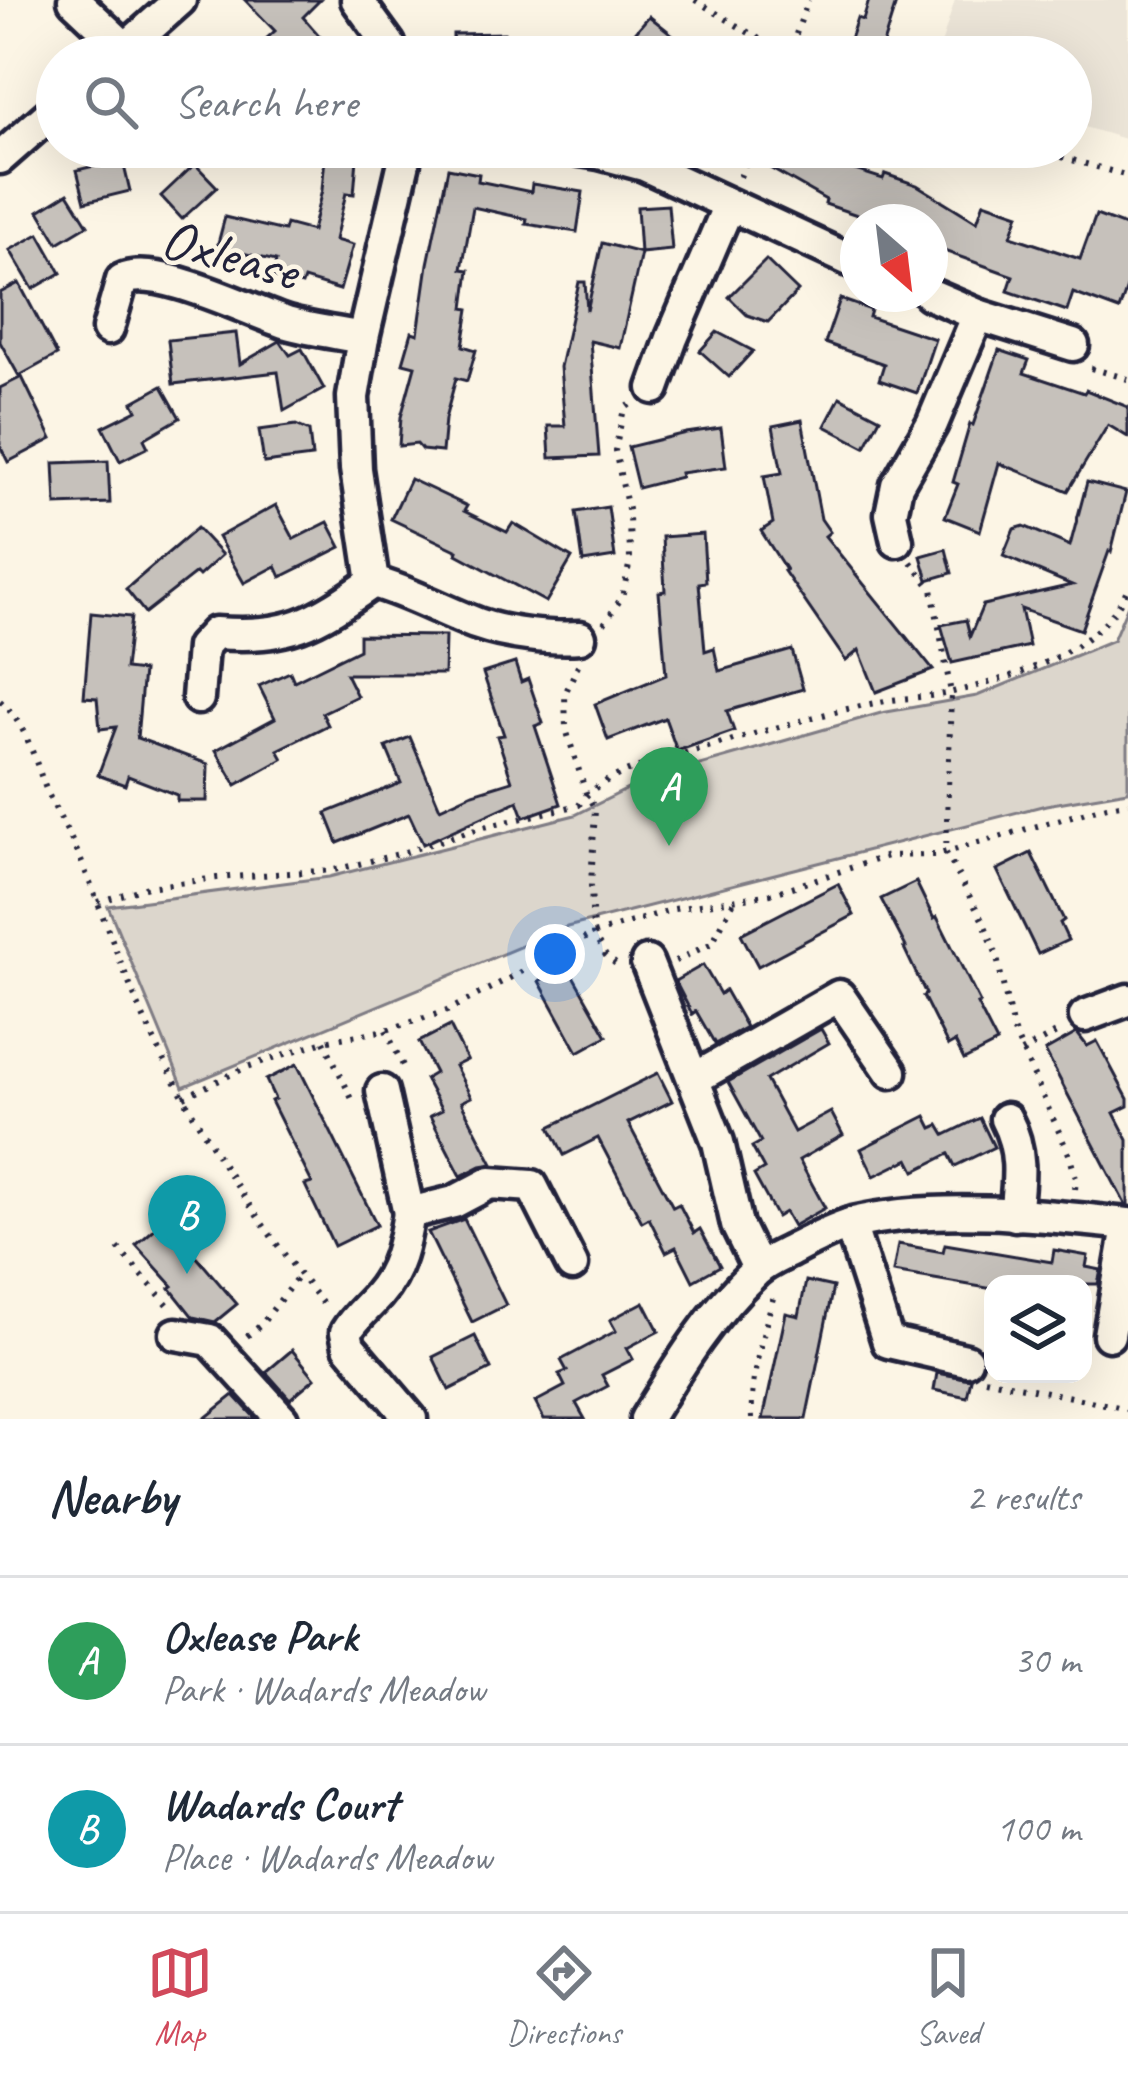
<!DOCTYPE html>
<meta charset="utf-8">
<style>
body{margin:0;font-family:Caveat,sans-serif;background:#f6f6f7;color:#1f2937}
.controls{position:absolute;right:36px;bottom:36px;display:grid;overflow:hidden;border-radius:24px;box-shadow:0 12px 48px #0002}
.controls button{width:108px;height:108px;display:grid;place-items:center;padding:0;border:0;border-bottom:3px solid #e0e1e3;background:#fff;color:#1f2937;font:60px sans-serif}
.compass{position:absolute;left:840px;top:204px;width:108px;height:108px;border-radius:50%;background:#fff;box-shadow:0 12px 48px #0002;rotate:152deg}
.you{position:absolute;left:555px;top:954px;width:42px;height:42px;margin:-30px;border:9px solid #fff;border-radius:50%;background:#1a73e8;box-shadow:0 0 0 18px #1a73e833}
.badge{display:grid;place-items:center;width:78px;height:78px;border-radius:50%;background:#d1495b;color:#fff;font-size:39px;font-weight:700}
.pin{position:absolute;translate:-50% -99px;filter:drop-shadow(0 3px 6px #0008)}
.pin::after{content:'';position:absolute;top:63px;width:42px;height:36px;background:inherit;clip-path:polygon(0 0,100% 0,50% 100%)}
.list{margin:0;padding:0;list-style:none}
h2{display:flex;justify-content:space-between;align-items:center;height:156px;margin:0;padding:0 48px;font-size:51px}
h2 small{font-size:39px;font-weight:400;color:#747a83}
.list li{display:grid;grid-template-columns:78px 1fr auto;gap:36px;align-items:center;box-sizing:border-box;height:168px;padding:0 48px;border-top:3px solid #e0e1e3}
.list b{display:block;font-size:45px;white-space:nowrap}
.list p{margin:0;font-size:39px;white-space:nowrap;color:#747a83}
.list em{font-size:39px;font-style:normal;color:#747a83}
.icon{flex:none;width:66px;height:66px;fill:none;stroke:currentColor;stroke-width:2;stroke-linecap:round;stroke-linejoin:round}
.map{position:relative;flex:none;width:1128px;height:1419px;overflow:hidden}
.search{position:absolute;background:#fff;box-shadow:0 12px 48px #0002;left:36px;right:36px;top:36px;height:132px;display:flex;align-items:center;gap:30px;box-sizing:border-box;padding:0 42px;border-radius:66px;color:#747a83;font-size:45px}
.sheet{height:492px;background:#fff}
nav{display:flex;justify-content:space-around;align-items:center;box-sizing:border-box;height:168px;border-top:3px solid #e0e1e3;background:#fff;font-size:33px;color:#747a83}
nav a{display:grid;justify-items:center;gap:6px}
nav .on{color:#d1495b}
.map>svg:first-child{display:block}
.built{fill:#ece5d8}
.green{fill:#dcd6cc;stroke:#7f7c84;stroke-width:3}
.building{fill:#c6c1bb;stroke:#22223b;stroke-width:3}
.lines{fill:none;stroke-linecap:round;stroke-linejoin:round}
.minor-casing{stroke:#22223b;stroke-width:39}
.path{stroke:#22223b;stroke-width:6;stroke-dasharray:3 9;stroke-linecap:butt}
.minor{stroke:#fcf5e5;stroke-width:30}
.labels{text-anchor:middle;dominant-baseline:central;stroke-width:9;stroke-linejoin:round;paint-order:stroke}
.street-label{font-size:57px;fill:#22223b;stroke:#fcf5e5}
</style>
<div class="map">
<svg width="1128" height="1419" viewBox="0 0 1128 1419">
<rect width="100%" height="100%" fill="#fcf5e5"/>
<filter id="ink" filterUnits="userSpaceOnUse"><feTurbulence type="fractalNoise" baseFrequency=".00833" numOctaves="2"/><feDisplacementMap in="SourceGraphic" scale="24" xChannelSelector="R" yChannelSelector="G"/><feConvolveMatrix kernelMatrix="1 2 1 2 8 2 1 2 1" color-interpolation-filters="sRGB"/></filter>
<g filter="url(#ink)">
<polygon class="built" points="955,0 1128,0 1128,140 1071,123 1071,57 937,57"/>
<polygon class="green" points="1128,605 1128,791 1046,805 567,927 183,1087 108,906 329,877 575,815 644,781 881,713 977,696 1113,640"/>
<g class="building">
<polygon points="245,0 320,0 303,17 338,57 285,57 267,38 275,31"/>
<polygon points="869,0 897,0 879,57 844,57 857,18 863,20"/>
<polygon points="649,16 678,39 663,57 614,57"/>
<polygon points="504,33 505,57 453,57 453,34"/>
<polygon points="326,147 358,147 354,194 346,193 335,240 353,245 340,290 304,279 302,285 272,277 276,261 217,247 225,217 284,231 286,224 312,231 322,190"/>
<polygon points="780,147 834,147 827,161 883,179 885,174 917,185 977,222 984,202 1019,214 1011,236 1080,259 1096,215 1128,227 1128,285 1119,310 1073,293 1067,311 1008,291 1013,276 930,246 930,222 868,222 869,219 825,204 826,200 768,167"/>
<polygon points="120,149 130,191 85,202 77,170 99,165 96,154"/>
<polygon points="195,164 217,187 182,219 161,196"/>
<polygon points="448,168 479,174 478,181 531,192 532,184 583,192 577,232 526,224 527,219 473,207 462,269 469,270 464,308 469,309 463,346 476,350 467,381 456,378 445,419 442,452 422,450 417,444 399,446 401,417 415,366 403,363 412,332 418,334 428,264"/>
<polygon points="68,193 88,225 58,243 39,211"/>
<polygon points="668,205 672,250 640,253 637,207"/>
<polygon points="39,234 61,273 33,289 10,250"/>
<polygon points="602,243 641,253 620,348 590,341 599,456 550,458 548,426 565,426 560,367 579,282 585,282 587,311"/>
<polygon points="766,260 798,291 768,322 747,315 729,297"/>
<polygon points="19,283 57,355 19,376 0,342 0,293"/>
<polygon points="840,299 871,310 869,317 935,339 917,393 879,380 884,364 825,343"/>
<polygon points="717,332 753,351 729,377 700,351"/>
<polygon points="236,333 240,364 280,341 290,355 302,349 324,389 284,411 278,372 173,384 168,340"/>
<polygon points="999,350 1029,360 1024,373 1084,393 1086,390 1128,407 1128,437 1108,425 1068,491 999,463 980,531 945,517 958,484 953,482 970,424 973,425"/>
<polygon points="22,377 52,439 8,462 0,446 0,388"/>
<polygon points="162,386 180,418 144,439 148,447 120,461 103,427 137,410 133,402"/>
<polygon points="840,397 880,418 865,447 825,426"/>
<polygon points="802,420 821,519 830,532 825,536 933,670 876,692 859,650 846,661 784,571 786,570 761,531 773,523 764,476 782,473 773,426"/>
<polygon points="296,425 309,431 312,457 264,463 259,430"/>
<polygon points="721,428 726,467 680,473 681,477 638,488 628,447 686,433"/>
<polygon points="108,461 110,503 56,505 54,463"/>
<polygon points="410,479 467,506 464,511 507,532 513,523 572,558 546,602 457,554 458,551 391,519"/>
<polygon points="1087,482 1126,492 1111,552 1109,551 1081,630 1021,609 1029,646 952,663 941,625 966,620 970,636 983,605 1072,585 1003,556 1014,529 1024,526 1070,546"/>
<polygon points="276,505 294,539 328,522 341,547 281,577 276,566 244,583 218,537"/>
<polygon points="608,507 615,557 583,562 576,512"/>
<polygon points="197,528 222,555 199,576 196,573 145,613 126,589"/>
<polygon points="703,534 706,582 699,583 705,651 714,648 719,671 792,650 803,689 727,711 734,731 677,751 665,718 608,740 595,704 666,675 659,592 665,591 662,537"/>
<polygon points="946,549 952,573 928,580 921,556"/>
<polygon points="91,613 131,617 125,669 143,671 137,738 208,764 207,801 177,801 177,795 128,776 125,785 98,775 116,727 100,729 97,698 84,697"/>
<polygon points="359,635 445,636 444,674 346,674 357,696 322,713 328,725 278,750 283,759 236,785 216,750 275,718 259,686 290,672 294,681 359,649"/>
<polygon points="515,663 521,682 528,679 543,723 535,726 561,804 524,817 518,801 423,844 409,814 338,843 326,813 401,783 386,747 410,737 440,808 473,793 512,781 497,736 504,735 483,673"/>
<polygon points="1031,853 1064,920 1060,923 1068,940 1038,954 997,870"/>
<polygon points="916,882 934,919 937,917 980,1003 977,1004 997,1043 964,1060 955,1042 948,1046 923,996 926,994 904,948 906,947 881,899"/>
<polygon points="838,884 854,915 758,966 741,934"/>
<polygon points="567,965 607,1036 578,1052 539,981"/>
<polygon points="703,965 720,994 725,990 746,1027 715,1044 696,1011 692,1014 675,981"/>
<polygon points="450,1026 467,1060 455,1066 471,1097 461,1102 493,1164 481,1166 461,1176 430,1116 442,1110 425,1079 435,1073 419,1042"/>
<polygon points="821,1029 829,1043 766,1080 794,1132 831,1112 843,1135 799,1160 825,1208 793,1226 785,1212 777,1217 754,1175 764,1169 752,1147 761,1142 728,1082"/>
<polygon points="1077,1033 1087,1046 1097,1041 1128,1099 1128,1106 1114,1113 1128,1140 1128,1204 1125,1204 1045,1051"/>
<polygon points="297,1064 377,1225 334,1246 305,1185 312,1183 271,1101 275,1099 266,1080"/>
<polygon points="658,1073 672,1101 628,1123 673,1207 679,1204 694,1233 700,1229 720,1266 693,1281 676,1247 666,1252 649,1218 642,1222 598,1138 564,1155 550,1127"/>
<polygon points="926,1116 932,1128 939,1125 945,1135 980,1118 994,1147 955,1166 949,1154 915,1171 909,1159 874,1176 861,1149"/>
<polygon points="464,1219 506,1305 472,1322 428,1232"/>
<polygon points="165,1220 237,1304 215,1322 193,1317 170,1288 173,1286 136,1245"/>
<polygon points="898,1244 943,1252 945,1244 1052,1262 1054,1250 1088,1256 1086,1267 1101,1270 1098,1284 993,1284 993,1289 893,1272"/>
<polygon points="806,1281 833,1287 806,1419 763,1419 786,1313 799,1316"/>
<polygon points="644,1302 659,1331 627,1348 633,1359 602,1375 608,1386 576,1403 585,1419 544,1419 535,1402 565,1386 559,1374 567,1371 561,1360 616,1331 610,1320"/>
<polygon points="475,1336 491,1369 449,1390 433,1357"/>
<polygon points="292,1350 315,1378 290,1399 266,1372"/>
<polygon points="937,1373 971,1379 967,1397 934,1390"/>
<polygon points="234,1395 256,1419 204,1419"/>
</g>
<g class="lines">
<g class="minor-casing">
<g id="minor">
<polyline points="74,0 126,49"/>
<polyline points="357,0 389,44 392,57"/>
<polyline points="116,57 180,0"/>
<path d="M405,147l-1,15 -41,176 -10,59 3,72 17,113c37,10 69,29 105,42 28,10 72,15 102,13"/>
<polyline points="562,147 599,153 644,165 858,264"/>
<polyline points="0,158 57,108"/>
<polyline points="978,315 1073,345"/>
<path d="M108,329l14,-49c34,-17 129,32 165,43 24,7 51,10 76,15"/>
<polyline points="654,388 672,338 729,205"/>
<polyline points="897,541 891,514 897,485 932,424 978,315 929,294"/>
<path d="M198,698l4,-51 13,-14c75,5 98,-9 158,-51"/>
<polyline points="647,962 718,1142 737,1225 758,1268"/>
<polyline points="1085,1016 1128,1000"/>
<polyline points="694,1079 839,996 891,1072"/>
<polyline points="382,1091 409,1213"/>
<path d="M1006,1119c17,32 13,61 9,96"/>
<polyline points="850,1224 888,1342 966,1360"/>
<polyline points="176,1334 210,1340 282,1419"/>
<polyline points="1109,1335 1128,1226"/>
<path d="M411,1419l-62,-73 -3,-14c9,-15 21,-24 32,-37 21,-24 26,-52 31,-82l45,-11 36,-19 42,3 40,79"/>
<path d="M646,1419c32,-52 64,-105 109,-147 10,-10 26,-16 39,-23 19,-10 39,-20 59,-26 82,-20 191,-8 275,1"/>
</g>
</g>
<g class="path">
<polyline points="695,0 789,57"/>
<polyline points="788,57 808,0"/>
<polyline points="1027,147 1128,176"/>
<polyline points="740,177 752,147"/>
<polyline points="1091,368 1128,379"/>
<polyline points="911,562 932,589 951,693 946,853 984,923 996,953 1013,1030 1069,1154 1076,1178 1075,1190"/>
<polyline points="604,624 622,597 630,561 629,514 615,451 624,409 631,404"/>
<polyline points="578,665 565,694 566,729 586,793 595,809 591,885 593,934 606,956 617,965"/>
<path d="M0,701c27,24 33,55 46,88 11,25 26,49 36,74 22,54 41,109 65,162 48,102 110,199 181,285"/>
<path d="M98,902l50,-15 69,-9 117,-8 65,-16 77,-25 103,-24c19,-31 80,-44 114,-54 61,-16 124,-37 187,-49 24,-5 49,-4 73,-10 61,-14 150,-41 175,-105"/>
<polyline points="675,961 712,943 734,901"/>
<polyline points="386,1030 405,1070"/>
<polyline points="324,1041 352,1099"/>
<polyline points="1021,1052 1060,1031"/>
<polyline points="184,1097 247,1067 324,1041 386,1030 447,1011 593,934 674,909 771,894 887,856 936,855 1107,806 1128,803"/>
<polyline points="118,1248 170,1307"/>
<polyline points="247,1336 261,1325 299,1275"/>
<polyline points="985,1379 1128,1409"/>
<path d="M752,1419c-2,-43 10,-80 21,-121"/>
</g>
<use href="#minor" class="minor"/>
</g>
</g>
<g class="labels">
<g class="street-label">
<text transform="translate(230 254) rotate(15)">Oxlease</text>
</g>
</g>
</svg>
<div class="controls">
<button><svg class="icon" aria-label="layers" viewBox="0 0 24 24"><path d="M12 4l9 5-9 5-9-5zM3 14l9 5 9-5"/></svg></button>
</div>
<svg class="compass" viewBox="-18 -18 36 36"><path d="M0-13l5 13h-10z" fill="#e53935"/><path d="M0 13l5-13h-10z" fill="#747a83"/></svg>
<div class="you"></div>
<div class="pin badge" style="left:669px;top:846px;background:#2e9e5b">A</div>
<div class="pin badge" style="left:187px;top:1274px;background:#0f9aa8">B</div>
<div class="search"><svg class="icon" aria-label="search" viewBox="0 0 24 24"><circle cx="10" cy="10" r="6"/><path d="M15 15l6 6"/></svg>Search here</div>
</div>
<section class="sheet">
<h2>Nearby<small>2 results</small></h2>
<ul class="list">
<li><span class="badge" style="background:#2e9e5b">A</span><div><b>Oxlease Park</b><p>Park · Wadards Meadow</p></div><em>30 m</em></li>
<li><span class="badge" style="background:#0f9aa8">B</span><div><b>Wadards Court</b><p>Place · Wadards Meadow</p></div><em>100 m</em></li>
</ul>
</section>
<nav>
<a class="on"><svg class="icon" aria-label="map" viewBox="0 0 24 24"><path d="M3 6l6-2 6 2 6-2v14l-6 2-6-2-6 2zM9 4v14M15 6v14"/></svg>Map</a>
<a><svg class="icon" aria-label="directions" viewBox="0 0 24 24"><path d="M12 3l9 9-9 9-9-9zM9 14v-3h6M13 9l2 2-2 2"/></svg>Directions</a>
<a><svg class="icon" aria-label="saved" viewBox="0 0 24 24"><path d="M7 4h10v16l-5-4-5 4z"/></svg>Saved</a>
</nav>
